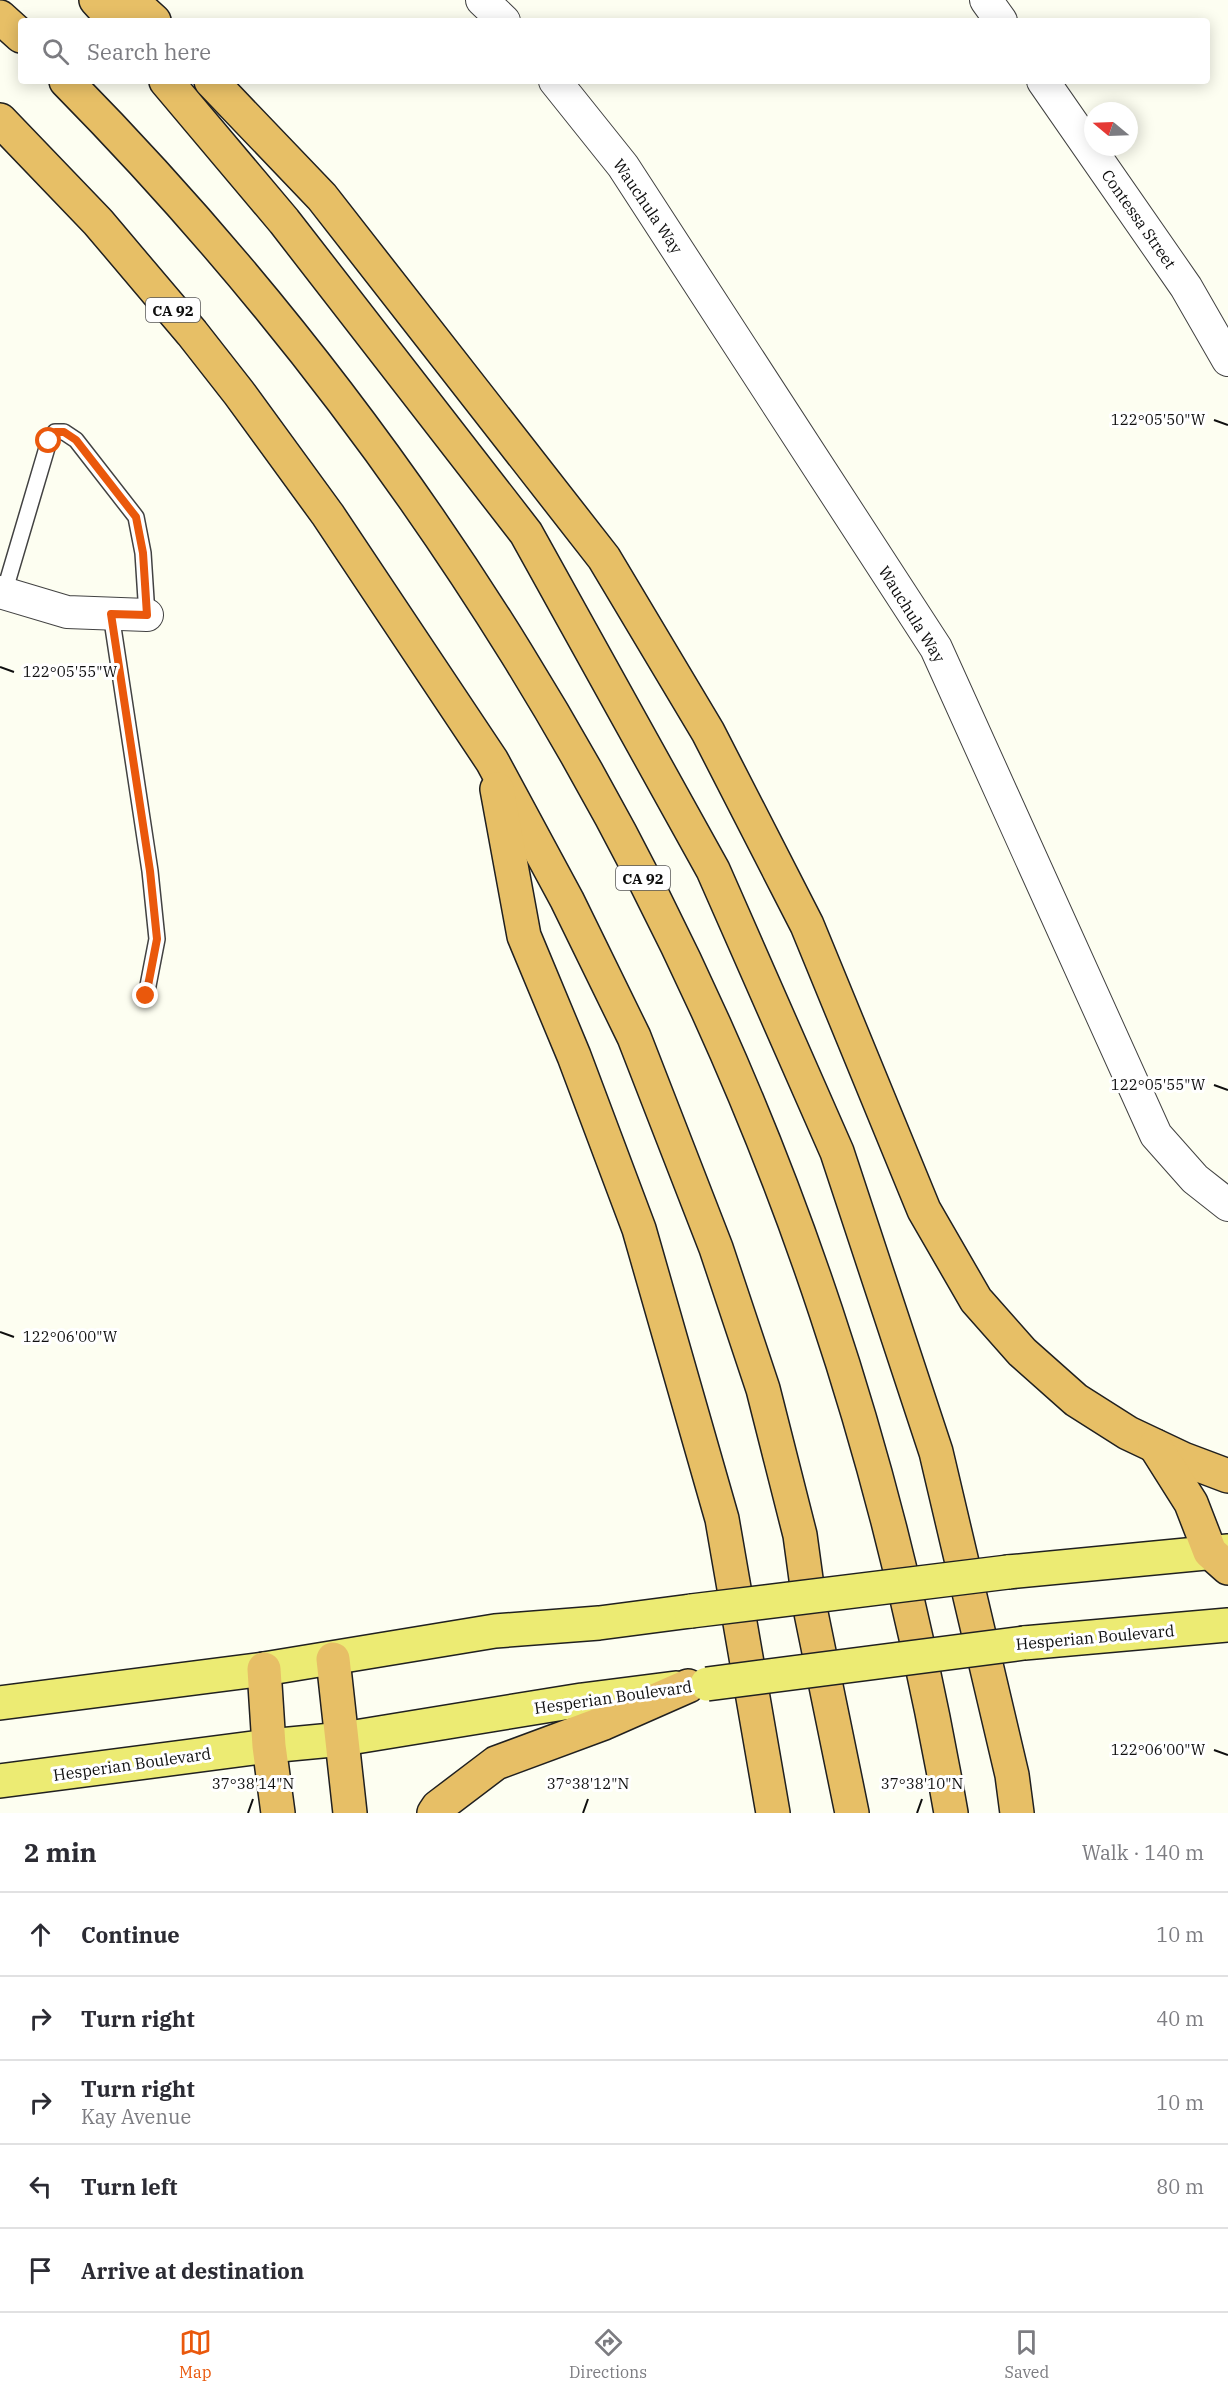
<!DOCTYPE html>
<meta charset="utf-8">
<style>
body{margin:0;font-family:"IBM Plex Serif",serif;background:#f2f2f3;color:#2b2b33}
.compass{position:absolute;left:1084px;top:102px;width:54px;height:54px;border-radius:50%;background:#fff;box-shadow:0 3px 15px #0003;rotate:289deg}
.stop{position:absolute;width:18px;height:18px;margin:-14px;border:4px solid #ea580c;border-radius:50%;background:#fff}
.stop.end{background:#ea580c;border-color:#fff;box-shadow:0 2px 6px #0008}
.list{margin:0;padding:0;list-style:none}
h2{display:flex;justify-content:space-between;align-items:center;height:78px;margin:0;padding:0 24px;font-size:26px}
h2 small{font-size:20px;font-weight:400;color:#7c7c81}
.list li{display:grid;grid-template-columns:39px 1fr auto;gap:18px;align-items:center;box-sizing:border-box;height:84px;padding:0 24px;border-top:2px solid #e1e1e2}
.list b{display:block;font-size:22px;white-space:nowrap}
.list p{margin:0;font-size:20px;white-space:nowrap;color:#7c7c81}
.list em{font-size:20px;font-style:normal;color:#7c7c81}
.icon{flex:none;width:33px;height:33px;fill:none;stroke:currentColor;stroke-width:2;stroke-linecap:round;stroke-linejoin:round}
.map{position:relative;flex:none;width:1228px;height:1813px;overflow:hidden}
.search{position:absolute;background:#fff;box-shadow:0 3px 15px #0003;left:18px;right:18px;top:18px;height:66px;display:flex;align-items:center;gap:15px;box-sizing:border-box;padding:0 21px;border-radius:6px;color:#7c7c81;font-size:22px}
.sheet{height:498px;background:#fff}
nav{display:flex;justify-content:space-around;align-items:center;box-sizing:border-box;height:84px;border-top:2px solid #e1e1e2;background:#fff;font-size:16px;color:#7c7c81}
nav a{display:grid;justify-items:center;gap:3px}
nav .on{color:#ea580c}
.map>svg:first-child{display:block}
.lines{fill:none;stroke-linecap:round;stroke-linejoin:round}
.lane-casing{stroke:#424242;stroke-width:18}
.street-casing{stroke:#424242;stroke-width:34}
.primary-casing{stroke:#202020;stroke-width:36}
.highway-casing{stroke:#202020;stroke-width:36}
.lane{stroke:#fff;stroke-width:15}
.street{stroke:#fff;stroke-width:32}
.primary{stroke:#eceb73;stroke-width:33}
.highway{stroke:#e7bf66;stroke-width:33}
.primary-bridge-casing{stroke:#202020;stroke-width:36;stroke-linecap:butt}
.primary-bridge{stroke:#eceb73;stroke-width:33}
.route{stroke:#ea580c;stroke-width:8}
.ticks{fill:none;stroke:#0f0f0f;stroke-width:2}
.labels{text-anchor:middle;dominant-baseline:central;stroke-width:6;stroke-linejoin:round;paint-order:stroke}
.shield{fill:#fff;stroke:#575757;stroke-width:1.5}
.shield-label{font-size:15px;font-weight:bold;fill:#0f0f0f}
.street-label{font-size:16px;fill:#0f0f0f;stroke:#fff}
.ticks-label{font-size:15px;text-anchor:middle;fill:#0f0f0f;stroke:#fff;stroke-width:6;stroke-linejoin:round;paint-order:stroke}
</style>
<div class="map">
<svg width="1228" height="1813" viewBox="0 0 1228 1813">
<rect width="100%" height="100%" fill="#fdfef1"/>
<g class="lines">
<g class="lane-casing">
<g id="lane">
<polyline points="4,593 49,441 55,432 64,432 76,440 136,517 143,553 147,615"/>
<polyline points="111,614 150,871 157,939 146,996"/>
</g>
</g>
<g class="street-casing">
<g id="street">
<polyline points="482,0 504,21"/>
<polyline points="986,0 1001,21"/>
<polyline points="555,81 623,166 936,648 1156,1135 1195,1179 1228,1205"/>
<polyline points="1043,81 1186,287 1228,360"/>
<polyline points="0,592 67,612 147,615"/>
</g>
</g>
<g class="primary-casing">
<g id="primary">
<polyline points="1008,1572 1228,1551"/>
<polyline points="1024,1643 1228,1625"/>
<polyline points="0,1703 264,1669 495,1631 599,1623 691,1611"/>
<polyline points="0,1781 269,1746 343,1739 582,1700 676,1688"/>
</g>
</g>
<g class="highway-casing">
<g id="highway">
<polyline points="96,0 115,21"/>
<polyline points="131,0 154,21"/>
<polyline points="0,17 21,36"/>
<path d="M66,81c341,346 607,770 760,1231 55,164 95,331 125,501"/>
<polyline points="166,81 284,221 526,533 713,870 837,1152 936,1452 1012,1775 1017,1813"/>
<polyline points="211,81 322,197 604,558 708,732 807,925 924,1210 976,1300 1022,1352 1076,1400 1128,1433 1183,1459 1228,1476"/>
<polyline points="0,120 98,222 192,333 239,393 328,515 492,761 567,900 634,1037 716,1248 763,1389 800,1535 810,1608 852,1813"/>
<polyline points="497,789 524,936 574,1056 639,1229 722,1519 773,1813"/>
<polyline points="1155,1446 1191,1503 1210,1552 1228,1568"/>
<polyline points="333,1659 350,1813"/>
<polyline points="264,1669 269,1746 278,1813"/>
<polyline points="434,1813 438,1807 496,1763 604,1723 688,1686"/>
</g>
</g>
<use href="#lane" class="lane"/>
<use href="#street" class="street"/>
<use href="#primary" class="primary"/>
<use href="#highway" class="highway"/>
<g class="primary-bridge-casing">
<g id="primary-bridge">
<polyline points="691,1611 1008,1572"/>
<polyline points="707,1684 1024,1643"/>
</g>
</g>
<use href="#primary-bridge" class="primary-bridge"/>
</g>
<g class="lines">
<polyline class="route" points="49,441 55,432 64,432 76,440 136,517 143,553 147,615 111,614 150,871 157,939 146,996"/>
</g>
<path class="ticks" d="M1214,420l14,5M0,667l14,5M1214,1085l14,5M0,1332l14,5M1214,1750l14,5M248,1813l5,-14M583,1813l5,-14M917,1813l5,-14"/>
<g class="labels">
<g class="shield">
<rect x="146" y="298" width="54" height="24" rx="4.5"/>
<rect x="616" y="866" width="54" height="24" rx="4.5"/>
</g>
<g class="shield-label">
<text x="173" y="310">CA 92</text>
<text x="643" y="878">CA 92</text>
</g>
<g class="street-label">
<text transform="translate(648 206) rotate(56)">Wauchula Way</text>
<text transform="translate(1139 219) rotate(55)">Contessa Street</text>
<text transform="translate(912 614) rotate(58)">Wauchula Way</text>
<text transform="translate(1095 1637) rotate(-5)">Hesperian Boulevard</text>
<text transform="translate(613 1697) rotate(-8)">Hesperian Boulevard</text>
<text transform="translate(132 1764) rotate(-8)">Hesperian Boulevard</text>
</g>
</g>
<g class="ticks-label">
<text x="1158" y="425">122°05'50"W</text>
<text x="70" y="677">122°05'55"W</text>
<text x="1158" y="1090">122°05'55"W</text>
<text x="70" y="1342">122°06'00"W</text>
<text x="1158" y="1755">122°06'00"W</text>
<text x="253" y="1789">37°38'14"N</text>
<text x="588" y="1789">37°38'12"N</text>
<text x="922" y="1789">37°38'10"N</text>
</g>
</svg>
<svg class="compass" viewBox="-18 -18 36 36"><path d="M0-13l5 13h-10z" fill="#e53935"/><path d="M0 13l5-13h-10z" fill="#7c7c81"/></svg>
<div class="stop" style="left:49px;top:441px"></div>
<div class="stop end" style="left:146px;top:996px"></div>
<div class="search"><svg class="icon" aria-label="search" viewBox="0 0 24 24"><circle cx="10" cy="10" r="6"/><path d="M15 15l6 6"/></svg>Search here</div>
</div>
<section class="sheet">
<h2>2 min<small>Walk · 140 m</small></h2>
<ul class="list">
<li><svg class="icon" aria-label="ahead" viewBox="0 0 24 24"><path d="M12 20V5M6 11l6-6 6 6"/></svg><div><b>Continue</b></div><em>10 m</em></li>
<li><svg class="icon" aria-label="right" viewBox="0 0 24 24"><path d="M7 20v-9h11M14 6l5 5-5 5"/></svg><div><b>Turn right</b></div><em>40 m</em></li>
<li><svg class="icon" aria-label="right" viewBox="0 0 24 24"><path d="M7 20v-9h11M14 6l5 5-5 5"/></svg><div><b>Turn right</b><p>Kay Avenue</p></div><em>10 m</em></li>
<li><svg class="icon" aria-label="left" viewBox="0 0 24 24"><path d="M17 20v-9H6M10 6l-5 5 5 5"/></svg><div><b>Turn left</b></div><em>80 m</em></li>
<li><svg class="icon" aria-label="arrive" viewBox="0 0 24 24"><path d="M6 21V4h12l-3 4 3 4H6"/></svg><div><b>Arrive at destination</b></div></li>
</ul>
</section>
<nav>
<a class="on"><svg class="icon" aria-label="map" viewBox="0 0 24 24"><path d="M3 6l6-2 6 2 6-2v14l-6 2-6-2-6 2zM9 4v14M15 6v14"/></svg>Map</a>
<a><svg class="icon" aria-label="directions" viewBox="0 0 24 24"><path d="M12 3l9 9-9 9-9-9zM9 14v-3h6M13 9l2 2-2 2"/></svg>Directions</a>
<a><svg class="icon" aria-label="saved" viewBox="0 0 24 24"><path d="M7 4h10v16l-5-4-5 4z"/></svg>Saved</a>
</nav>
